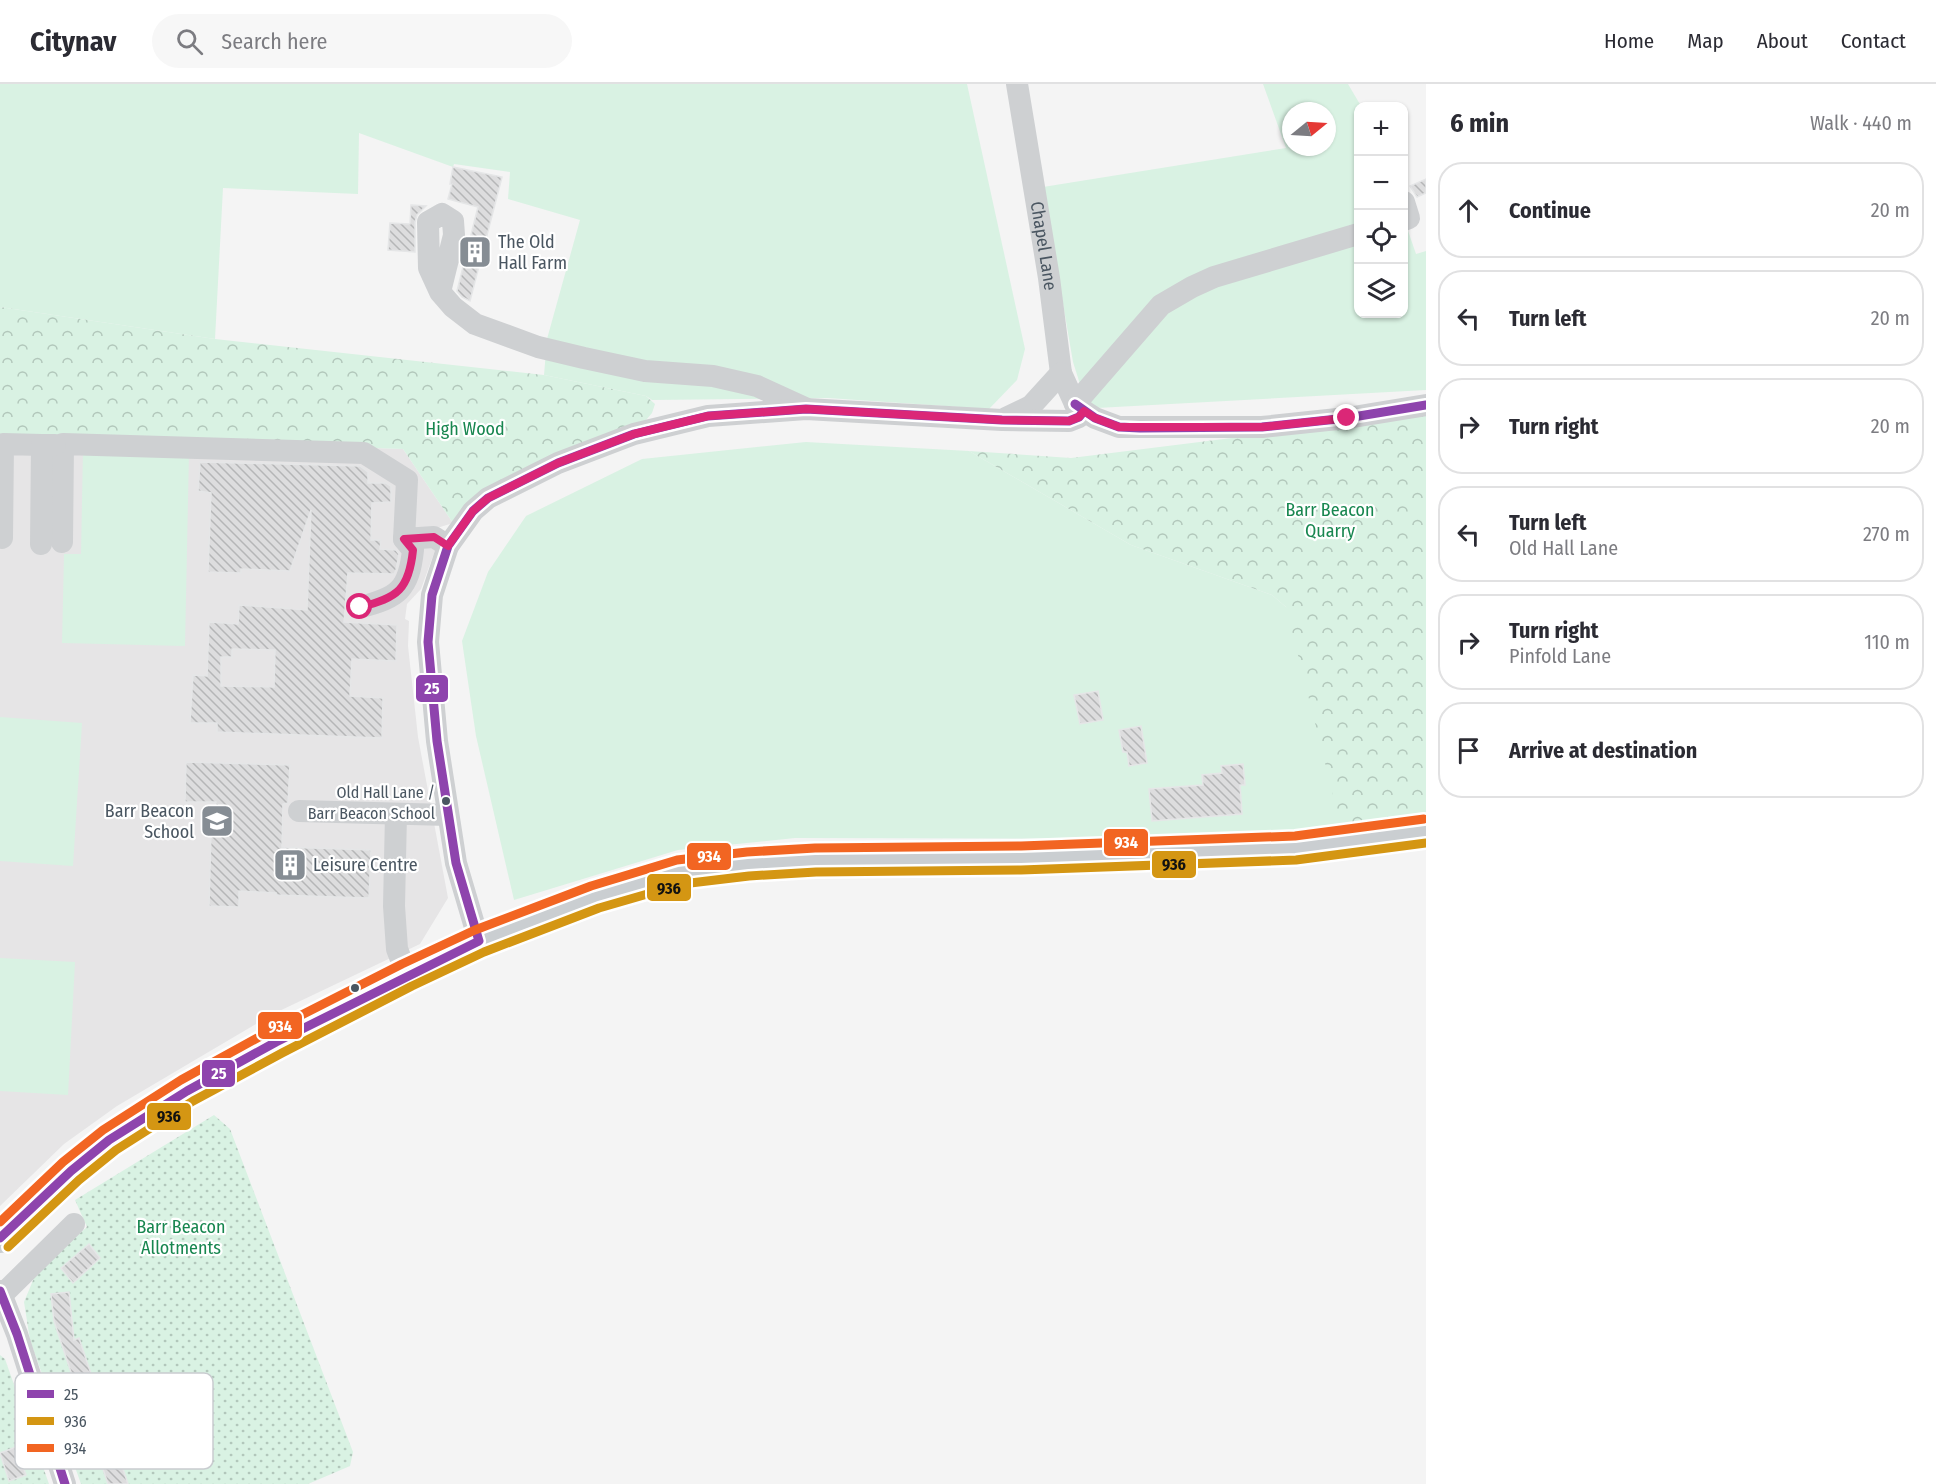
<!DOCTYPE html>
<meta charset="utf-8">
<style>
body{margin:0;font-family:"Fira Sans Condensed",sans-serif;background:#f7f7f7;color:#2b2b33}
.controls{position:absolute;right:18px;top:18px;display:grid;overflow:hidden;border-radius:12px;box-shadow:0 2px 4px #0004}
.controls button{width:54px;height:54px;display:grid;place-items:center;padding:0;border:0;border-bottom:2px solid #e1e1e2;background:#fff;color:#2b2b33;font:30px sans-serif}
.compass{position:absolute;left:1282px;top:18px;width:54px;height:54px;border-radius:50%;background:#fff;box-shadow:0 2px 4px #0004;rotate:72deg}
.stop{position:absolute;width:18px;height:18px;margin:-14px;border:4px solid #db2777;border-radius:50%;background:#fff}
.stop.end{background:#db2777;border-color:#fff;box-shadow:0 2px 6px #0008}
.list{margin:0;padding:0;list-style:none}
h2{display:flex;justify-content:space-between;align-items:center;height:78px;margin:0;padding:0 24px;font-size:26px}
h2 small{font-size:20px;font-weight:400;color:#7c7c81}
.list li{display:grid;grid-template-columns:39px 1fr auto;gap:18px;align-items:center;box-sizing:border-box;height:96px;margin:0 12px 12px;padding:0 12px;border:2px solid #e1e1e2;border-radius:24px}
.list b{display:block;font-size:22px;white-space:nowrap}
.list p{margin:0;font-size:20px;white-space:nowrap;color:#7c7c81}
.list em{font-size:20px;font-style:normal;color:#7c7c81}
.icon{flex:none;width:33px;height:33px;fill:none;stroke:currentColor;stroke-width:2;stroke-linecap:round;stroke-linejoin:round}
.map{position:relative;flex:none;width:1426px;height:1400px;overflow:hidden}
header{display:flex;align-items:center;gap:36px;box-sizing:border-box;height:84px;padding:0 30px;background:#fff;border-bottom:2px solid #e1e1e2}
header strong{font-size:28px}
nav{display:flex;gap:33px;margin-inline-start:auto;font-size:21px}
.search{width:420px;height:54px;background:#f7f7f7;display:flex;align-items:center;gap:15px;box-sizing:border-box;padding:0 21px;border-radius:33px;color:#7c7c81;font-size:22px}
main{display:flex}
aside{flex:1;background:#fff}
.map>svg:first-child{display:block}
.education{fill:#e6e5e6}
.grass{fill:#d9f2e3;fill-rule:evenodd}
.forest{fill:url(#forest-crowns)}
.garden{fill:url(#garden-dots)}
.building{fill:url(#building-back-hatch);stroke:#e5e6e7;stroke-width:1.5;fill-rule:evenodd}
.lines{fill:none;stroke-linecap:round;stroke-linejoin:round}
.minor{stroke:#ced0d2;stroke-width:22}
.major{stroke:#caced1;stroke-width:30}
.bus-1-casing{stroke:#fff;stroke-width:14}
.bus-2-casing{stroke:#fff;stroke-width:14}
.bus-3-casing{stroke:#fff;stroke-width:14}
.bus-1{stroke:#8e44ad;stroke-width:9}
.bus-2{stroke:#d49613;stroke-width:9}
.bus-3{stroke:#f26522;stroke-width:9}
.route{stroke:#db2777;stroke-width:8}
.bus-dot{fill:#4a5661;stroke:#fff;stroke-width:2}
.labels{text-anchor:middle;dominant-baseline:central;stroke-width:4.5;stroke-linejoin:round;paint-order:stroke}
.bus-label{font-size:16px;fill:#4a5661;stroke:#fff;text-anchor:end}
.poi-label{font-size:18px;fill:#4a5661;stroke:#fff;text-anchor:start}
.street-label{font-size:18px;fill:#4a5661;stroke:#fff}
.park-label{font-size:18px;fill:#17864f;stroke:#fff}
.key{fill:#fff;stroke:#c9ccd0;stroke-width:1.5}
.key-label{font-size:16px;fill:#4a5661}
.line-badge{stroke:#fff;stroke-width:2}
.badge-label{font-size:16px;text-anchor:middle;font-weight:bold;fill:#fff}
.pale-badge-label{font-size:16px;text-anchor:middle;font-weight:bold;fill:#111}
</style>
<header>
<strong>Citynav</strong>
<div class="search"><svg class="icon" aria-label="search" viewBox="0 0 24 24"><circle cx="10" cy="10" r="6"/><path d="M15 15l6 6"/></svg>Search here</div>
<nav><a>Home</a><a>Map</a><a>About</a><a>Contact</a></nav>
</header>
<main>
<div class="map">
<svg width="1426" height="1400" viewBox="0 0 1426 1400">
<defs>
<pattern id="forest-crowns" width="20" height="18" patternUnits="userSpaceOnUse" patternTransform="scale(1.5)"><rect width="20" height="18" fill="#d9f2e3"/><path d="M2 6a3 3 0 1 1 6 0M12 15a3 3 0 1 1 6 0" fill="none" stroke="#b2c7bb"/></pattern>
<pattern id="garden-dots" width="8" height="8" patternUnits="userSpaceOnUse" patternTransform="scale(1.5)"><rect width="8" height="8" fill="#d9f2e3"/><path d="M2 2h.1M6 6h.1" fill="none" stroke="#b2c7bb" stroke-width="1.8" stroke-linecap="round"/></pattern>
<pattern id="building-back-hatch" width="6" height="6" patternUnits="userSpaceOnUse" patternTransform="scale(1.5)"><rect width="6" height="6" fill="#ddddde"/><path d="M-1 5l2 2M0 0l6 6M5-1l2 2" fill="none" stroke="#b5b6b7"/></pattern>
</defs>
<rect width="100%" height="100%" fill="#f4f4f4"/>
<polygon class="education" points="0,351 403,365 453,439 437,444 437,461 421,505 407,520 405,535 409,537 408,562 418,653 448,814 420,860 273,930 117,1022 64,1060 0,1122"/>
<g class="grass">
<polygon points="0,0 967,0 1025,265 1017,296 989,325 828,314 652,316 646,312 544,291 547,255 580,136 508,115 510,88 454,80 453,83 359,49 358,110 223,104 215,255 0,223"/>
<path d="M1263,0h85l13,22h-3v208h46v-95l12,35 10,-3v139l-329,18 -12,-8 -12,-38 -30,-175 243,-39zM1291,27h36v36h-36z"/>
<polygon points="806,358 969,367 1131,461 1272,511 1395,617 1426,734 1250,755 795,754 678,766 514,816 476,652 462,557 488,488 526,432 642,375"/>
<polygon points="83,365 189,368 185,562 62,559 64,470 81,470"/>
<polygon points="0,633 82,639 73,782 0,777"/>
<polygon points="0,874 75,878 68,1011 0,1007"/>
</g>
<g class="forest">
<polygon points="0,223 215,255 544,291 646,312 655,320 652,329 641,342 453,439 403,365 0,351"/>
<polygon points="1426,330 1426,734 1342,747 1286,523 1272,511 1131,461 969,367 1071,374"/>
</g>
<g class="garden">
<polygon points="214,1031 230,1045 353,1368 350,1382 308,1400 81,1400 30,1256 24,1218 34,1194 62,1165 87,1143 75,1116"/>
<polygon points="0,1271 5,1275 49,1400 0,1400"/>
</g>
<g class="building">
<polygon points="453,83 502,93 470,217 462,213 457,207 478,123 448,115 452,100 450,100"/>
<polygon points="1426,95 1426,109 1417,113 1410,102"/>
<polygon points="411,121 426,122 417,131 415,138 415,168 388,166 390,139 410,140"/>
<path d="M200,378l160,4 8,6v11h18l5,3v16l-19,1 -1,37h10l-1,9 16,1 3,4 -3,16 -2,4 -46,-1 -4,49 53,3 -1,36 -44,-2 -2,37 33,2 -1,40 -165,-6v-9h-27l3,-48 14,1 2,-54 29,2 1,-19 68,5 4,-100 -21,61 -49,-2v4l-33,-1 3,-79 -13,-2zM232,565l43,1 -1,37 -53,-1v-29h11z"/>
<polygon points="1098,607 1103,636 1080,640 1074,611"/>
<polygon points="1141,642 1147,679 1129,682 1127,668 1123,668 1119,646"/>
<polygon points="186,678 290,681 288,719 283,720 282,763 371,766 369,814 276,811 276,809 239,807 239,823 209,822 211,749 215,749 216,718 185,718"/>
<polygon points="1243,680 1245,701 1240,701 1242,730 1152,737 1149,705 1203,701 1202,691 1222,689 1221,682"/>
<polygon points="89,1160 100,1174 73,1199 61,1184"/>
<polygon points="69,1208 74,1256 79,1254 128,1400 108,1400 54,1237 51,1210"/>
<polygon points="16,1363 26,1391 9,1397 0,1369"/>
</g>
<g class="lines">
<g class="minor">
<path id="s1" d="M1017,0l32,194 12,95 14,31 9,7 11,7 24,9h143l85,-9 79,-13"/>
<polyline points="1404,118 1409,134 1404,136"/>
<polyline points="440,208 454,151 453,137 442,130 428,138 429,184 440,208 453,223 475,240 538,263 584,274 645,287 713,292 757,302 805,324"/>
<polyline points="1075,320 1161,221 1192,203 1214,193 1358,150"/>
<polyline points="1006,334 1031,322 1061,289"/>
<polyline points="2,454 3,360 42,361"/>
<polyline points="62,458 63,360 364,369 407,396 404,455 434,453 448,462"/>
<polyline points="41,460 42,361 55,361"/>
<path d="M360,523c38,-9 49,-18 53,-57l-9,-11"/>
<polyline points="299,727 448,731"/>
<polyline points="396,730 394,822 397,865 407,891"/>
<polyline points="479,857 456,779 437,657 428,558 432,511 448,462 473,427 488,414 558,379 634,350 708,332 806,325 1002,336 1069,337 1079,333 1084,327"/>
<polyline points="0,1207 17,1250 65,1400"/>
<polyline points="3,1210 74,1140"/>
</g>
<polyline class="major" points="0,1154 71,1087 109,1056 187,1007 276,958 407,891 479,857 595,813 680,788 748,780 816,776 1021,774 1296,764 1426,747"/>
<g class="bus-1-casing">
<g id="bus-1">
<polyline points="1075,320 1095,334 1119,343 1140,344 1262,343 1347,334 1426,321"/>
<polyline points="0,1154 71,1087 109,1056 187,1007 276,958 479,857 456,779 437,657 428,558 432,511 448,462 473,427 488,414 558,379 634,350 708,332 806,325 1002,336 1069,337 1079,333 1084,327"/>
<polyline points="0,1207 17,1250 65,1400"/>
</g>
</g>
<g class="bus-2-casing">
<polyline id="bus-2" points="8,1163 79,1096 116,1066 193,1017 282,969 412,902 484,868 599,824 682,800 749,792 816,788 1021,786 1296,776 1426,759"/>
</g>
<g class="bus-3-casing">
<polyline id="bus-3" points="0,1138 63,1078 103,1046 181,996 270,947 402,880 475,846 591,802 677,776 747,768 815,764 1021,762 1295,752 1424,735"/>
</g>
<use href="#bus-1" class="bus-1"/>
<use href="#bus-2" class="bus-2"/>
<use href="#bus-3" class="bus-3"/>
</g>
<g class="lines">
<path class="route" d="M360,523c38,-9 49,-18 53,-57l-9,-11 30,-2 14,9 25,-35 15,-13 70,-35 76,-29 74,-18 98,-7 196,11 67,1 10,-4 5,-6 11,7 24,9h143l85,-9"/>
</g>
<defs>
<g id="building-square" transform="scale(1.725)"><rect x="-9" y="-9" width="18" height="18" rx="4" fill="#868d94" stroke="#fff"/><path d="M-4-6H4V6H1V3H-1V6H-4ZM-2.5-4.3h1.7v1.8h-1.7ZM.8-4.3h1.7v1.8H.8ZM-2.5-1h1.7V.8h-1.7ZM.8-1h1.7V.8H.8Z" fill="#fff"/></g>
<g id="school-square" transform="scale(1.725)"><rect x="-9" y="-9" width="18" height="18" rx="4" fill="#868d94" stroke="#fff"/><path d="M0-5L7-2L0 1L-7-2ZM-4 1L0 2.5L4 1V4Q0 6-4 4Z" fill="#fff"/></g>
</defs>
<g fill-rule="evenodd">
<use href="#building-square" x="475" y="168"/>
<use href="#school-square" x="217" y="737"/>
<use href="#building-square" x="290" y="781"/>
</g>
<g class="bus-dot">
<circle cx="446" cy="717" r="5"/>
<circle cx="355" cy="904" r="5"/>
</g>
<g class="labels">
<g class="bus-label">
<text x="435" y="708">Old Hall Lane /<tspan x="435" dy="21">Barr Beacon School</tspan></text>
</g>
<g class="poi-label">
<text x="498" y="158">The Old<tspan x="498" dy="21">Hall Farm</tspan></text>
<text x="194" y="727" text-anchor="end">Barr Beacon<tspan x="194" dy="21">School</tspan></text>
<text x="313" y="781">Leisure Centre</text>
</g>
<g class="street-label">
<text stroke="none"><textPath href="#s1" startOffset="164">Chapel Lane</textPath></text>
</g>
<g class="park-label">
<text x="465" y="345">High Wood</text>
<text x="1330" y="426">Barr Beacon<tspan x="1330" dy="21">Quarry</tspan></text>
<text x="181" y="1143">Barr Beacon<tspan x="181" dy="21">Allotments</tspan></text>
</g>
</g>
<rect x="15" y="1289" width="198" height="96" rx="9" class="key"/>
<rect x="27" y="1306" width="27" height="8" fill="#8e44ad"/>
<rect x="27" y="1333" width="27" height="8" fill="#d49613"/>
<rect x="27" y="1360" width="27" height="8" fill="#f26522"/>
<g class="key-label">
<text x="64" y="1316">25</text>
<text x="64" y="1343">936</text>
<text x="64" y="1370">934</text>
</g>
<g class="line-badge">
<rect x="415" y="590" width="34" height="29" rx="6" fill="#8e44ad"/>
<rect x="1103" y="744" width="46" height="29" rx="6" fill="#f26522"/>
<rect x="686" y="758" width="46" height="29" rx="6" fill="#f26522"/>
<rect x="1151" y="766" width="46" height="29" rx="6" fill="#d49613"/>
<rect x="646" y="789" width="46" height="29" rx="6" fill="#d49613"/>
<rect x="257" y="927" width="46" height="29" rx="6" fill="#f26522"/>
<rect x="201" y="975" width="35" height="29" rx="6" fill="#8e44ad"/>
<rect x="146" y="1018" width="46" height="29" rx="6" fill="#d49613"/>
</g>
<g class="badge-label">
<text x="432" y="610">25</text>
<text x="1126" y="764">934</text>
<text x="709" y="778">934</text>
<text x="280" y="948">934</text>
<text x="219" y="995">25</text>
</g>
<g class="pale-badge-label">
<text x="1174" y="786">936</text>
<text x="669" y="810">936</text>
<text x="169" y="1038">936</text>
</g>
</svg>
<div class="controls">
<button>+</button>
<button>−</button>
<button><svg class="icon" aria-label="locate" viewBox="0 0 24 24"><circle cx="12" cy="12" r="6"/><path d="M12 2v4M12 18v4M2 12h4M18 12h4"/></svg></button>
<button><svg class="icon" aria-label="layers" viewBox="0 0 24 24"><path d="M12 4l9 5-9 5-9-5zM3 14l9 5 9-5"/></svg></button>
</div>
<svg class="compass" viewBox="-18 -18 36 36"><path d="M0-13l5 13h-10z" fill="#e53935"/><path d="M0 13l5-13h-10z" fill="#7c7c81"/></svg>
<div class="stop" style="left:360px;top:523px"></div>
<div class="stop end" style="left:1347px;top:334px"></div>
</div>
<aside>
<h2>6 min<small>Walk · 440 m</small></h2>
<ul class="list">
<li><svg class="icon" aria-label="ahead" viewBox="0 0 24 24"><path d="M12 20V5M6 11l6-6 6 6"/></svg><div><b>Continue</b></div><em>20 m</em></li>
<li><svg class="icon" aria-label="left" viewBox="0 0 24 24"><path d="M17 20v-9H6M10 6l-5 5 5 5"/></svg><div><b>Turn left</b></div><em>20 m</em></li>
<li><svg class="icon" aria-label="right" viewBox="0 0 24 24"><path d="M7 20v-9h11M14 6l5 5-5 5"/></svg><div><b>Turn right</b></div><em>20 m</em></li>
<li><svg class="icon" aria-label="left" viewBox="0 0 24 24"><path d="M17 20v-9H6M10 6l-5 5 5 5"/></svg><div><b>Turn left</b><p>Old Hall Lane</p></div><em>270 m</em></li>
<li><svg class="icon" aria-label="right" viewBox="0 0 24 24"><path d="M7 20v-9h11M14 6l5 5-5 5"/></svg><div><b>Turn right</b><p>Pinfold Lane</p></div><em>110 m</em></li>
<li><svg class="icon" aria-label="arrive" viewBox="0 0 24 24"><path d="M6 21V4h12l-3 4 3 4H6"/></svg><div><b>Arrive at destination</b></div></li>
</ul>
</aside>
</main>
